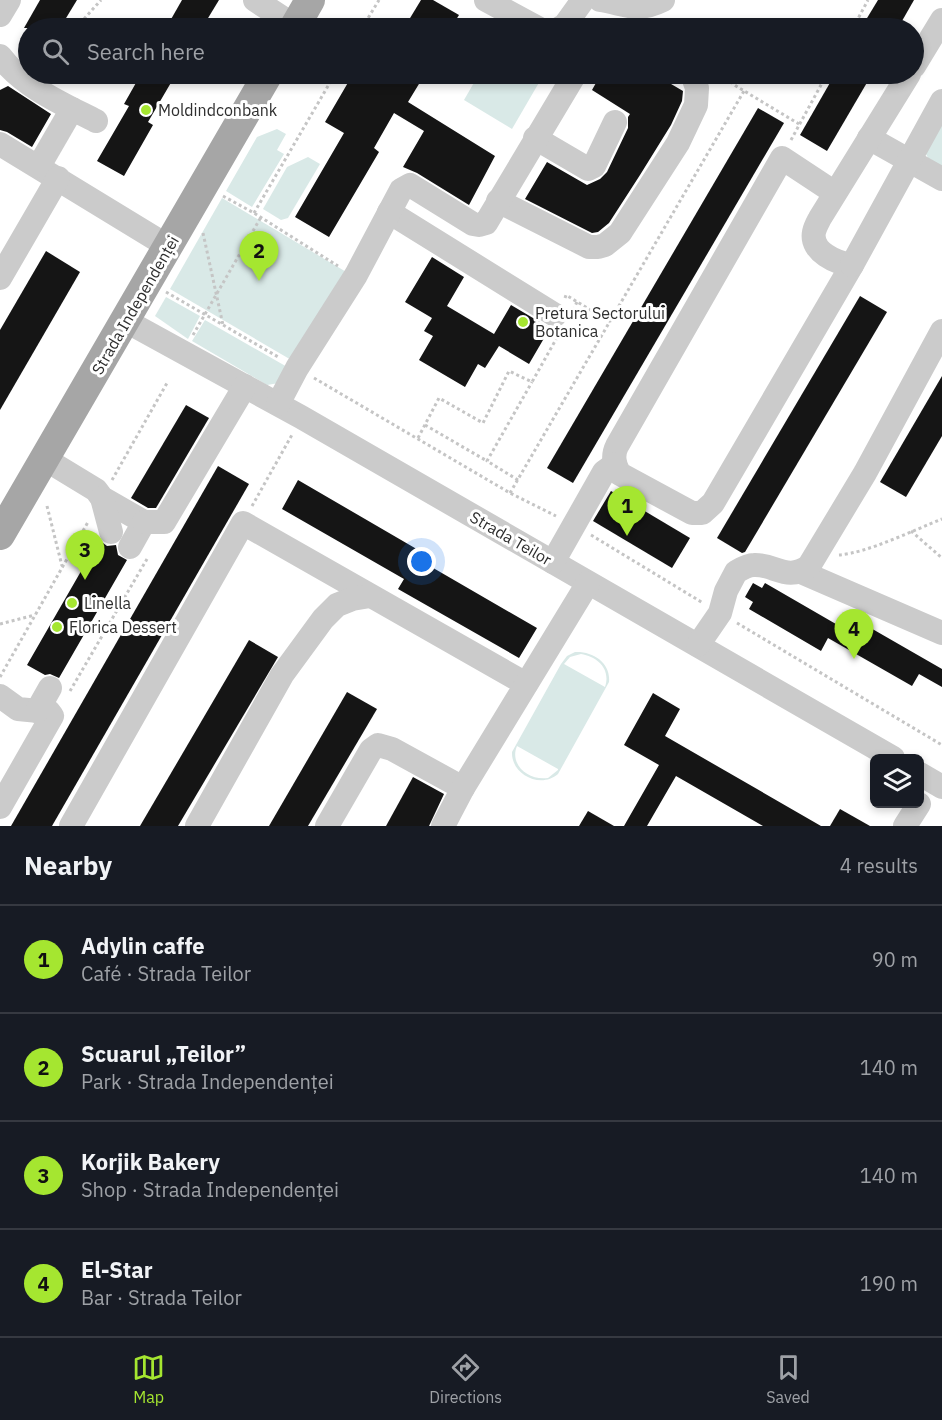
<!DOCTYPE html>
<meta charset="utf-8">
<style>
body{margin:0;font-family:"IBM Plex Sans",sans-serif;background:#242831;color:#f1f3f6}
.controls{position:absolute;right:18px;bottom:18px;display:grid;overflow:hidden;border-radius:9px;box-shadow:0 3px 9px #0003}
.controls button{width:54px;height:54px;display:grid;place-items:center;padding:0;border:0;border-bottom:2px solid #363941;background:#171b24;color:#f1f3f6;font:30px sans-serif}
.you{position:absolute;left:422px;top:562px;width:21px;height:21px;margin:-15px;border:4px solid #fff;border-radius:50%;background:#1a73e8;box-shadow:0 0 0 9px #1a73e833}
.badge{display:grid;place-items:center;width:39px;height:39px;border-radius:50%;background:#a5e630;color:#111;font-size:20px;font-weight:700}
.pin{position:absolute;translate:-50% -50px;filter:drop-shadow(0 2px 3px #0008)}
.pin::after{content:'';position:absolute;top:32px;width:21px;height:18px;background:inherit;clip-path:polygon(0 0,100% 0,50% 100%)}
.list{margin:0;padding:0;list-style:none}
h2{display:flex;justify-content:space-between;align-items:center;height:78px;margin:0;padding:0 24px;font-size:26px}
h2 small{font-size:20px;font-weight:400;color:#9ea1a6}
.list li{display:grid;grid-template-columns:39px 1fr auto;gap:18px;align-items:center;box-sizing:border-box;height:108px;padding:0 24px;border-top:2px solid #363941}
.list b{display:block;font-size:22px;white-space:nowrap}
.list p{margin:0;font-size:20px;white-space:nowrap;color:#9ea1a6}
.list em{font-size:20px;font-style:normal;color:#9ea1a6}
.icon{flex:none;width:33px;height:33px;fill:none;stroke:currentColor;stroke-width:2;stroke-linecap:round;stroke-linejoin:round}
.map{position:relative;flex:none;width:942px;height:826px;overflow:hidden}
.search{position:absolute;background:#171b24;box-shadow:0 3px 9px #0003;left:18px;right:18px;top:18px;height:66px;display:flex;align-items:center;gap:15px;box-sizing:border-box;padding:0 21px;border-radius:33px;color:#9ea1a6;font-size:22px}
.sheet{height:510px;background:#171b24}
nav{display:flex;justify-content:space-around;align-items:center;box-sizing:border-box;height:84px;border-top:2px solid #363941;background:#171b24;font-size:16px;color:#9ea1a6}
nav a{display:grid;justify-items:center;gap:3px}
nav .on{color:#a5e630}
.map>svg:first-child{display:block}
.green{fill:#d9e9e7;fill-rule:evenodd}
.building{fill:#151515}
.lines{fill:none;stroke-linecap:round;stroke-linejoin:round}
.path{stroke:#c5c5c5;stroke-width:3;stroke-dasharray:3 3;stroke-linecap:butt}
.minor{stroke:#cbcbcb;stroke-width:24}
.major{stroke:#a6a6a6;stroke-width:30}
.poi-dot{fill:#a5e630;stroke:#fff;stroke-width:2}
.labels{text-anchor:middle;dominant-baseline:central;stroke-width:6;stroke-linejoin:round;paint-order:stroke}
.poi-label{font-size:16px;fill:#2e2e2e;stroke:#fff;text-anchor:start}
.street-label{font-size:16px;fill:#2e2e2e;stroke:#fff}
</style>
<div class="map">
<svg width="942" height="826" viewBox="0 0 942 826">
<rect width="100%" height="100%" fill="#fff"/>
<g class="green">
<polygon points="479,74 544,74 512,129 464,100"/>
<polygon points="942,123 942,168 928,158 926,154"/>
<polygon points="277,129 286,134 277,150 284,154 252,207 226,191 257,137"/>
<polygon points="308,157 320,164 288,218 281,220 263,209 287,167"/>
<polygon points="222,198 348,273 293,361 170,289"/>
<polygon points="166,297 200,316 188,339 155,316"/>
<polygon points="205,320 289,368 279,383 267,385 192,341"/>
<path d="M575,652c18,-1 36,11 34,30l-51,92c-17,15 -47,1 -46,-22l49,-88 6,-8zM581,654c17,3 30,15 24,33l-41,-23 6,-7zM517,746l41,23v1l-10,8c-19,3 -39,-13 -31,-32z"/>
</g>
<g class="building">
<polygon points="40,0 77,0 60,28 24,28"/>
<polygon points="182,0 219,0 202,28 166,28"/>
<polygon points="421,0 433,0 459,15 451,28 404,28"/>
<polygon points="878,0 914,0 898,28 861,28"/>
<polygon points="141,74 176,74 148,122 153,125 124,176 97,161 129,106 124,104"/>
<polygon points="353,74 357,74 373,83 378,74 425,74 408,102 495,156 469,205 417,173 403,167 424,131 394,113 374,148 379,152 329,237 295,217 344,133 325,122"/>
<polygon points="601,74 654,74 683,91 682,101 671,125 640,175 609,223 598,232 592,233 525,199 547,162 587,185 600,179 607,172 628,128 628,117 630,114 592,90"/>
<polygon points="835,74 872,74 827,151 800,135"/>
<polygon points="8,86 51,114 32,147 7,132 0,130 0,90"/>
<polygon points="758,108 784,123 573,483 547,468"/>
<polygon points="46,251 80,272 0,410 0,330"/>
<polygon points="432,257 464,277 447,306 494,334 511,305 550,328 529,364 499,346 485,368 478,364 465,387 419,360 433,336 424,331 432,318 405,302"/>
<polygon points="860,296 887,312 745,552 742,553 717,538"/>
<polygon points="942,376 942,436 906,497 880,482"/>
<polygon points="186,405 209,418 156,508 148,508 131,498"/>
<polygon points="218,466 249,484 52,826 11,826"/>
<polygon points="298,480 420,551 416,558 537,628 519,658 398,589 404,579 282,509"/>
<polygon points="611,491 690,538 672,568 593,521"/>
<polygon points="99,540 107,546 116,545 118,555 127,560 59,678 50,674 45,675 27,665"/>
<polygon points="753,583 762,588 765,583 848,631 855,619 942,669 942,687 919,674 912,686 828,638 821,651 749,609 753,602 745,597"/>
<polygon points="249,640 278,657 178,826 140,826"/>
<polygon points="347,692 377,709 308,826 269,826"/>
<polygon points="653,693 680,709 665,736 821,826 763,826 676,776 647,826 624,826 659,765 624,745"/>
<polygon points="413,777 444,794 429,826 386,826"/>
<polygon points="840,809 870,826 830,826"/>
<polygon points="588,811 614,826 579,826"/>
</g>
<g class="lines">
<g class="path">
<polyline points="661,22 669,28"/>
<polyline points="76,28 101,0"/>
<polyline points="362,28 379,0"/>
<polyline points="853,28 868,0"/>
<polyline points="721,74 736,86 799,124"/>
<polyline points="791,140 827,74"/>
<polyline points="223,196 254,213 338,266"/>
<polyline points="254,213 335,74"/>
<polyline points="203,233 223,325"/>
<polyline points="166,292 280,358"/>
<polyline points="565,298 566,295 610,322"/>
<polyline points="573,310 577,302"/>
<polyline points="193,335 261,217"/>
<polyline points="314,378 510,493 556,516"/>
<polyline points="425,425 487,461"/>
<polyline points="418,438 439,398 483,423 509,371 532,382 559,334"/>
<polyline points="112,480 167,383"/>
<polyline points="518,480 487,461 532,382"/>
<polyline points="510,493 744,91"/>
<polyline points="47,506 62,566"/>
<polyline points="252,506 293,433"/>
<polyline points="911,531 942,558"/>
<polyline points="591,535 703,603"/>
<path d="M839,555c28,-2 75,-25 103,-36"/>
<polyline points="737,623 942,745"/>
<polyline points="0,624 35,615"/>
<polyline points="0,677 88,522"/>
<polyline points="70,691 147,559"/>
</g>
<g class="minor">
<polyline points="255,0 295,26"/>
<polyline points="486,0 538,28"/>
<path d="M600,0c26,4 37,13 63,0"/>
<polyline points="0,15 9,0"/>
<polyline points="560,28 565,25 583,0"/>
<path d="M0,56c23,31 63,48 96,65"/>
<polyline points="914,66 942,20"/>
<polyline points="535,138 588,169 594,166 615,122"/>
<polyline points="869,138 942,179"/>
<polyline points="0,144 169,247"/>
<polyline points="39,166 72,109"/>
<path d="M835,193l-53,-35 -165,288c-5,10 -3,19 3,28l72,39h10l11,-10 139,-238c-15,-2 -42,-13 -38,-33 1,-5 4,-10 6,-14l89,-144"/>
<polyline points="498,201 589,247 598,247 605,245 620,233 678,143 696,105 697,88 692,74"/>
<polyline points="389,212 555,315"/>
<polyline points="852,265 942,101"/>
<polyline points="0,278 58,178"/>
<polyline points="126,321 301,417 893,758"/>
<polyline points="278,404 297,368 356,275 401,190 410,185 473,224 479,225 486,223 575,74"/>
<polyline points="45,459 96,490 102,498 144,522 130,547"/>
<polyline points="102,498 111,532"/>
<polyline points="144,522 164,522 245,386"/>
<polyline points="553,562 604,472 615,464"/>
<polyline points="801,572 942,633"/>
<path d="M698,645l22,-32 6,-22 10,-19c5,-3 12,-7 18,-7 21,-1 33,17 55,1l56,-93 77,-142"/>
<polyline points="0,696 18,709 49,712 52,716 0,807"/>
<polyline points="37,711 50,688"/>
<polyline points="920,774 942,787"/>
<polyline points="71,826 243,523 526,684"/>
<polyline points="197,826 282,675 323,619 337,605 352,599 370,596"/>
<polyline points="327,826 371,750 378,745 392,749 463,788"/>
<polyline points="443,826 463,788 588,583"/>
<polyline points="905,826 919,804"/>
</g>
<g class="major">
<polyline points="294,28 310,0"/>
<polyline points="0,535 268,74"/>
</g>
</g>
<g class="poi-dot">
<circle cx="146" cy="110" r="6"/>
<circle cx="523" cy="322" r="6"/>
<circle cx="72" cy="603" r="6"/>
<circle cx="57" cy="627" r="6"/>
</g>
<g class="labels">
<g class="poi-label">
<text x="158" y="110">Moldindconbank</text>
<text x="535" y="313">Pretura Sectorului<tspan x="535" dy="18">Botanica</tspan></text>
<text x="84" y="603">Linella</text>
<text x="69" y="627">Florica Dessert</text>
</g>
<g class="street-label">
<text transform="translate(135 305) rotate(-60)">Strada Independenței</text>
<text transform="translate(511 538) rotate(30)">Strada Teilor</text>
</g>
</g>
</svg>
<div class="controls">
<button><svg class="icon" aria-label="layers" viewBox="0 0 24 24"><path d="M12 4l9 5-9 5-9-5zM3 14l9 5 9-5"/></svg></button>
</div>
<div class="you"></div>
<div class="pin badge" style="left:627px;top:536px">1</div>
<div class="pin badge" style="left:259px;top:281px">2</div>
<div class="pin badge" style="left:85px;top:580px">3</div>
<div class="pin badge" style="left:854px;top:659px">4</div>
<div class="search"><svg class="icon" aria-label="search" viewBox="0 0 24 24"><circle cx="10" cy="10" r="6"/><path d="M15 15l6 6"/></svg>Search here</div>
</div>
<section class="sheet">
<h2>Nearby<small>4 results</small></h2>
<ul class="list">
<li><span class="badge">1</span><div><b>Adylin caffe</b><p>Café · Strada Teilor</p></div><em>90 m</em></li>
<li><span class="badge">2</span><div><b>Scuarul „Teilor”</b><p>Park · Strada Independenței</p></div><em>140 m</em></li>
<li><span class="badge">3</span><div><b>Korjik Bakery</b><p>Shop · Strada Independenței</p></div><em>140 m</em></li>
<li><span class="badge">4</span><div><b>El-Star</b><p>Bar · Strada Teilor</p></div><em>190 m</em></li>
</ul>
</section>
<nav>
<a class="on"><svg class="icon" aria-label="map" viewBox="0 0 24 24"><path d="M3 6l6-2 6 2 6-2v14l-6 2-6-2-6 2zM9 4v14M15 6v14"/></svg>Map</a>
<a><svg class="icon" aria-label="directions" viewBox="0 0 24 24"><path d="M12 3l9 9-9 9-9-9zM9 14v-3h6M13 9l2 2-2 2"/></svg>Directions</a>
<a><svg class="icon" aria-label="saved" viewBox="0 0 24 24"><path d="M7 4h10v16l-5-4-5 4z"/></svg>Saved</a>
</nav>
